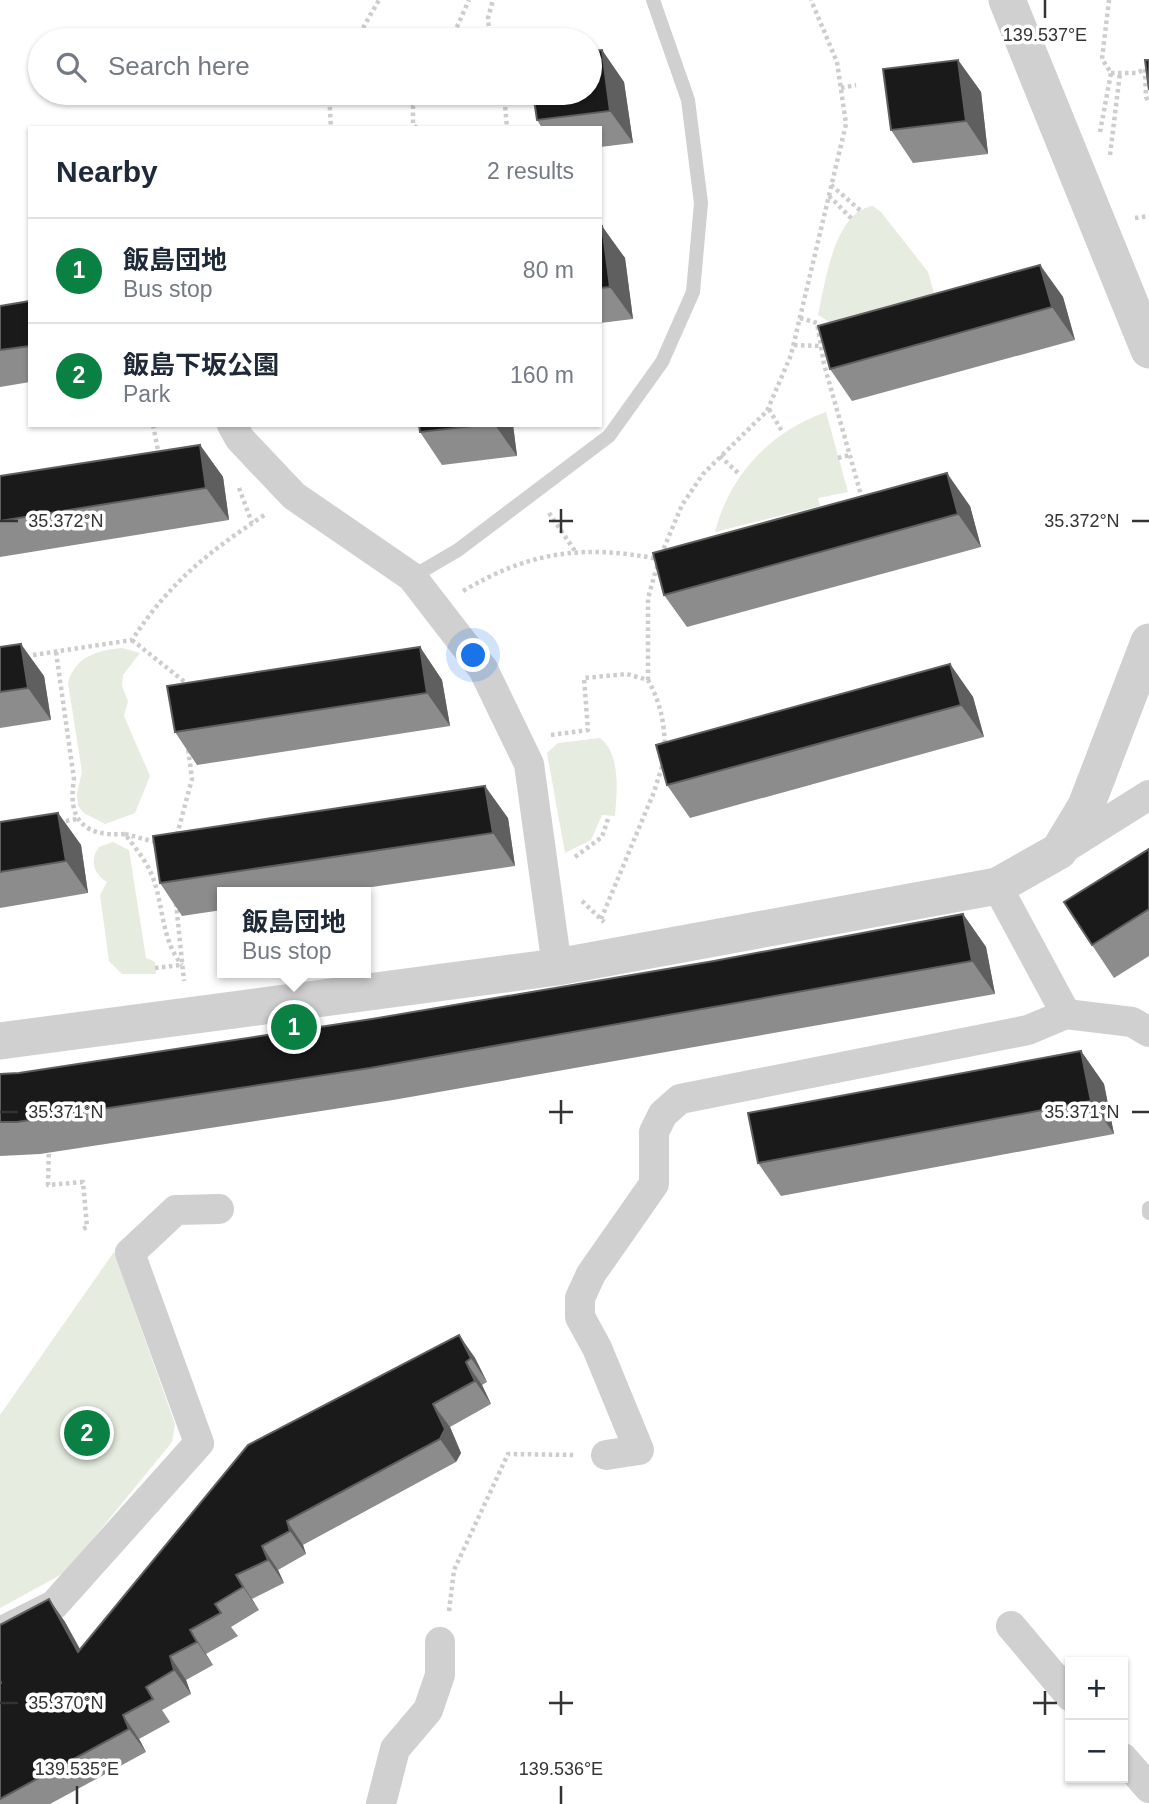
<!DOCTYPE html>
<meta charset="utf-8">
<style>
body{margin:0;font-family:Arial,"Noto Sans JP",sans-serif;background:#f2f2f3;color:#1f2937}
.controls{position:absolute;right:21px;bottom:21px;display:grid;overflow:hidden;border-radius:0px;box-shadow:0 2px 5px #0004}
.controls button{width:63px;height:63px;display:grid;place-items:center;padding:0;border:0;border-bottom:2px solid #e0e1e3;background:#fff;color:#1f2937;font:35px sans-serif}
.you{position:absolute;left:474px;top:656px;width:24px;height:24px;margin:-18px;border:5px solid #fff;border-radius:50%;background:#1a73e8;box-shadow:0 0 0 10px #1a73e833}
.badge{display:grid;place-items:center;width:46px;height:46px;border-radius:50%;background:#0b8043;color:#fff;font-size:23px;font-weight:700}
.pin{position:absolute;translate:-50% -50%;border:4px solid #fff;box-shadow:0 2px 7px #0006}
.popup{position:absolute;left:217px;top:887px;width:154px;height:91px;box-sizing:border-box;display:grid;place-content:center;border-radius:0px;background:#fff;filter:drop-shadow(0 2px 5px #0005);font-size:23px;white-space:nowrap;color:#747a83}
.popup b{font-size:26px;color:#1f2937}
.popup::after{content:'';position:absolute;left:50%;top:100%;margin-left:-14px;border:14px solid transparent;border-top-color:#fff}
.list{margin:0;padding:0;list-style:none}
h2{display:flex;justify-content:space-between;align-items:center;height:91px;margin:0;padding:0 28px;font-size:30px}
h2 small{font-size:23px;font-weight:400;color:#747a83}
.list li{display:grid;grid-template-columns:46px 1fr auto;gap:21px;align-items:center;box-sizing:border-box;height:105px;padding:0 28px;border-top:2px solid #e0e1e3}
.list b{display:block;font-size:26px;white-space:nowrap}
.list p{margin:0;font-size:23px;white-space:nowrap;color:#747a83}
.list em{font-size:23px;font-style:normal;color:#747a83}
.icon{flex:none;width:38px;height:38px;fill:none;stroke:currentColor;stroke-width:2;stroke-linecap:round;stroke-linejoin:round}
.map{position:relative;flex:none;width:1149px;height:1804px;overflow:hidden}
.search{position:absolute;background:#fff;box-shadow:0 2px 5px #0004;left:28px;top:28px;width:574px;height:77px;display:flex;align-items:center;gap:18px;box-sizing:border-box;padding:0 24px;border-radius:38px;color:#747a83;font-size:26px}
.panel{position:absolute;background:#fff;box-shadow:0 2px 5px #0004;left:28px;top:126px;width:574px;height:301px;border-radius:0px}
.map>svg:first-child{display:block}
.green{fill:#e6ecdf}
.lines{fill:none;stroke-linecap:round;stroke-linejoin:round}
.path{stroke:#cdcdcd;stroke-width:4.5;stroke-dasharray:3.5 3.5;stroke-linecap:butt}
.service{stroke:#d0d0d0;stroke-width:14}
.minor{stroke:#d0d0d0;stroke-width:30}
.tertiary{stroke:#d0d0d0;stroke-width:37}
.wall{fill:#8c8c8c}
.shaded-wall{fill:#5f5f5f}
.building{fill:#1a1a1a;stroke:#5f5f5f;stroke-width:2}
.ticks{fill:none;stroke:#333;stroke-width:2.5}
.ticks-label{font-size:18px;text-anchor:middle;fill:#333;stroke:#fff;stroke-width:7;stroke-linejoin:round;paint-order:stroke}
</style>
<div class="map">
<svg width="1149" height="1804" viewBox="0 0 1149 1804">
<rect width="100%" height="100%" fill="#fff"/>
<g class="green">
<path d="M873,206l8,6 47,60 6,21 -101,31 -15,-9c7,-31 16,-104 55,-109z"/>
<path d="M826,412l22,80 -30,6 2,8 -105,26c15,-58 55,-100 111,-120z"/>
<path d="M122,648l18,5 -17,22 -1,11 6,15 -4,15 26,60 -15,37 -30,11 -21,-11 -6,-7 -1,-13 5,-21 -14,-89c7,-26 29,-33 54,-35z"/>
<path d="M600,738c21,16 17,54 15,78l-13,-1 -11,25 -26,13 -18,-100 11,-10z"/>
<path d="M113,842l16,8 17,108 9,4 1,12h-34l-13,-13 -9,-66 7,-13c-13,-8 -18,-22 -8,-35z"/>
<polygon points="114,1252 175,1424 172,1442 66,1572 0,1608 0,1415"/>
</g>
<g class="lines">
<g class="path">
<polyline points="356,40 379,0"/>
<polyline points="451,40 469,0"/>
<polyline points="490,40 488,18 493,0"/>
<polyline points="1145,69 1146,97 1149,102"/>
<polyline points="1111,73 1136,73 1149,68"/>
<polyline points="841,88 856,85"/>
<polyline points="329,93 331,128"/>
<polyline points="504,93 507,128"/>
<polyline points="417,128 413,125 413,107 422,93"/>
<polyline points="1100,132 1111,73 1102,59 1109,0"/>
<polyline points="1110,155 1120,73"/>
<polyline points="831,185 861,211"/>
<polyline points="829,196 852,219"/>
<polyline points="1135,218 1149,216"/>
<polyline points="800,318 817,323 824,364 863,502"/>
<polyline points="794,345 821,346"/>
<polyline points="769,409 783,433"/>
<polyline points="153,425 159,455"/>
<polyline points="720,456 740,475"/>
<polyline points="838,458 850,455"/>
<polyline points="239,488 252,523"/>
<polyline points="549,513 575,551"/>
<polyline points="661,555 682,505 703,474 767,411 791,355 846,124 837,62 811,0"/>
<path d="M463,591c66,-39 119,-47 195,-32"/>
<polyline points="132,640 191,687"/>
<path d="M56,652l18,127c-7,41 10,58 51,55 8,11 19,24 25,37 14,29 10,68 32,94"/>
<path d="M33,655l99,-15c38,-58 76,-88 134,-126"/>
<polyline points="648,680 648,598 658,563"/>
<path d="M551,735l37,-5 -4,-52 43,-4 21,6c13,24 16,41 17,68"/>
<polyline points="59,822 78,819"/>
<polyline points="125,834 159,843"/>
<polyline points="177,835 192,779 188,748"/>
<polyline points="575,857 602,837 609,816"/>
<polyline points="582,901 604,922"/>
<polyline points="176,903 184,981"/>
<polyline points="601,919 654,792 664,760"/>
<polyline points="155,968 181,965"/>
<polyline points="49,1147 48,1185 83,1182 87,1227 83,1229"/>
<polyline points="449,1611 454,1570 508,1454 575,1455"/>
</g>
<g class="service">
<polyline points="412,577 458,550 609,436 662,362 693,292 701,203 688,100 653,0"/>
<polyline points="1149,1208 1149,1213"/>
</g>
<g class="minor">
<polyline points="232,425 240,439 294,496 412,577 483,669 529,764 557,967"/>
<polyline points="1060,851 1149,795"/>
<polyline points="997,886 1066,1014 1132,1022 1149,1032"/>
<polyline points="606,1455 639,1450 597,1348 580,1317 580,1298 591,1274 654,1184 654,1132 663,1114 680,1099 1028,1030 1066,1014"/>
<polyline points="1011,1626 1070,1696"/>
<polyline points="0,1632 54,1605 199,1443 130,1253 176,1210 219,1209"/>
<polyline points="1123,1758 1149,1788"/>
<polyline points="381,1804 395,1749 428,1710 440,1675 440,1642"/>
</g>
<g class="tertiary">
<polyline points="1007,0 1149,350"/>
<polyline points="0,1041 557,967 997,886 1059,851 1086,806 1149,642"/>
</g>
</g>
<g class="wall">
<polygon points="602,50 624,82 633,143 600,147 600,128 542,128 537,120"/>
<polygon points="958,60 981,92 988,154 913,163 891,130"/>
<polygon points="600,226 625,258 633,319 600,323"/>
<polygon points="1040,265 1063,297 1075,340 852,401 830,369"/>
<polygon points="30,301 30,382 0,387 0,306"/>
<polygon points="419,425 513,425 517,456 442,465 420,432"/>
<polygon points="200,445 223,477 229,520 0,557 0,476"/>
<polygon points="970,506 981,547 687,627 664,595"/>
<polygon points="0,647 44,676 51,720 0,728"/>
<polygon points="420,647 442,680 450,726 197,765 175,732"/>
<polygon points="950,664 973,697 984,737 690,818 667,785"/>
<polygon points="58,813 81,845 88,893 0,908 0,822"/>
<polygon points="508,818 515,866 338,892 222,892 222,910 182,916 160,883"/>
<polygon points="1149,849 1149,956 1114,978 1092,945"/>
<polygon points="963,914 986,947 995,994 393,1100 40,1154 0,1156 0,1074 19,1073 372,1019 714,961"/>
<polygon points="1081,1051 1104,1084 1114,1134 781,1196 758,1163"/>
<polygon points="459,1335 475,1358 487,1382 482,1385 491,1404 450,1427 461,1453 456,1462 303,1545 306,1554 278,1570 284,1583 252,1599 259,1610 231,1627 238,1636 206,1654 213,1665 186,1680 191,1694 162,1710 170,1722 139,1739 146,1752 50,1804 0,1804 0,1684 1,1683 49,1599 65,1622 80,1649"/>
</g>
<g class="shaded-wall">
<polygon points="602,50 624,82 633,143 610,111"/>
<polygon points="958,60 981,92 988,154 966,121"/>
<polygon points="602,226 625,258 633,319 610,287"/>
<polygon points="1040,265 1063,297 1075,340 1052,307"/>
<polygon points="495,425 513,425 517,456"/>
<polygon points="200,445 223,477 229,520 206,488"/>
<polygon points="947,473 970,506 981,547 958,514"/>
<polygon points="21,644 44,676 51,720 28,688"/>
<polygon points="420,647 442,680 450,726 427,693"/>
<polygon points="950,664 973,697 984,737 961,705"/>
<polygon points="485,786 508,818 515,866 493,833"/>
<polygon points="58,813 81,845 88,893 66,861"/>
<polygon points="963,914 986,947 995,994 972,961"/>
<polygon points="1081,1051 1104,1084 1114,1134 1091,1101"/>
<polygon points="459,1335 475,1358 487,1382 471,1358"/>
<polygon points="466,1362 482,1385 491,1404 475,1381"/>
<polygon points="433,1404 450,1427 461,1453 456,1462 440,1439"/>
<polygon points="287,1521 303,1545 306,1554 290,1531"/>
<polygon points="262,1546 278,1570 284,1583 268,1560"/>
<polygon points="236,1575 252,1599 259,1610 243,1587"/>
<polygon points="49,1599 65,1622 94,1675 78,1652"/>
<polygon points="190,1630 206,1654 213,1665 197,1642"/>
<polygon points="170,1656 186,1680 191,1694 174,1670"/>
<polygon points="123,1715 139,1739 146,1752 129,1729"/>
</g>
<g class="building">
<polygon points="602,50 610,111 537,120 533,93 590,93 590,51"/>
<polygon points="958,60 966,121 891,130 883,69"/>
<polygon points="1145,60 1149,60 1149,90"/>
<polygon points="600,226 602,226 610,287 600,288"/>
<polygon points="1040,265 1052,307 830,369 818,326"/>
<polygon points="30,301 30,346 0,350 0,306"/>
<polygon points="419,425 482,425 420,432"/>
<polygon points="200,445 206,488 0,521 0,476"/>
<polygon points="947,473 958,514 664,595 653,553"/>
<polygon points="21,644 28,688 0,692 0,647"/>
<polygon points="420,647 427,693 175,732 167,686"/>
<polygon points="950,664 961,705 667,785 656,745"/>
<polygon points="485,786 493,833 160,883 153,836"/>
<polygon points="58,813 66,861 0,872 0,822"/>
<polygon points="1149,849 1149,909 1092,945 1064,902"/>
<polygon points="963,914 972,961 370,1068 17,1122 0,1122 0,1074 19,1073 372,1019 714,961"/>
<polygon points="1081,1051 1091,1101 758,1163 748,1113"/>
<polygon points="459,1335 471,1358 466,1362 475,1381 433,1404 445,1429 440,1439 287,1521 290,1531 262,1546 268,1560 236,1575 243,1587 215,1604 221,1613 190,1630 197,1642 170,1656 174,1670 146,1687 153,1699 123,1715 129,1729 0,1799 0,1684 1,1683 0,1680 0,1625 49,1599 78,1652 248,1445"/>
</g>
<path class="ticks" d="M1045,0v18M561,509v24M0,521h18M549,521h24M1132,521h17M561,1100v24M0,1112h18M549,1112h24M1132,1112h17M561,1691v24M1045,1691v24M0,1703h18M549,1703h24M1033,1703h24M77,1786v18M561,1786v18"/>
<g class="ticks-label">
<text x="1045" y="41">139.537°E</text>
<text x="66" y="527">35.372°N</text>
<text x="1082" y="527">35.372°N</text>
<text x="66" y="1118">35.371°N</text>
<text x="1082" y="1118">35.371°N</text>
<text x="66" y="1709">35.370°N</text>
<text x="77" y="1775">139.535°E</text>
<text x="561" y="1775">139.536°E</text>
</g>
</svg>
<div class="controls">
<button>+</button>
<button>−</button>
</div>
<div class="you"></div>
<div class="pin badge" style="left:294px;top:1027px">1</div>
<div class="popup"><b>飯島団地</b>Bus stop</div>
<div class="pin badge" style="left:87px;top:1433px">2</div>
<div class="search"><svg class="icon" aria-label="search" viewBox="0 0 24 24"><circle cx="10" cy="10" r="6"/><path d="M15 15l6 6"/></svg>Search here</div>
<section class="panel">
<h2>Nearby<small>2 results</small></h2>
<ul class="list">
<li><span class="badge">1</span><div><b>飯島団地</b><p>Bus stop</p></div><em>80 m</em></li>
<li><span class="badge">2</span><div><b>飯島下坂公園</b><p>Park</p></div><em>160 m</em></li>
</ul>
</section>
</div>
